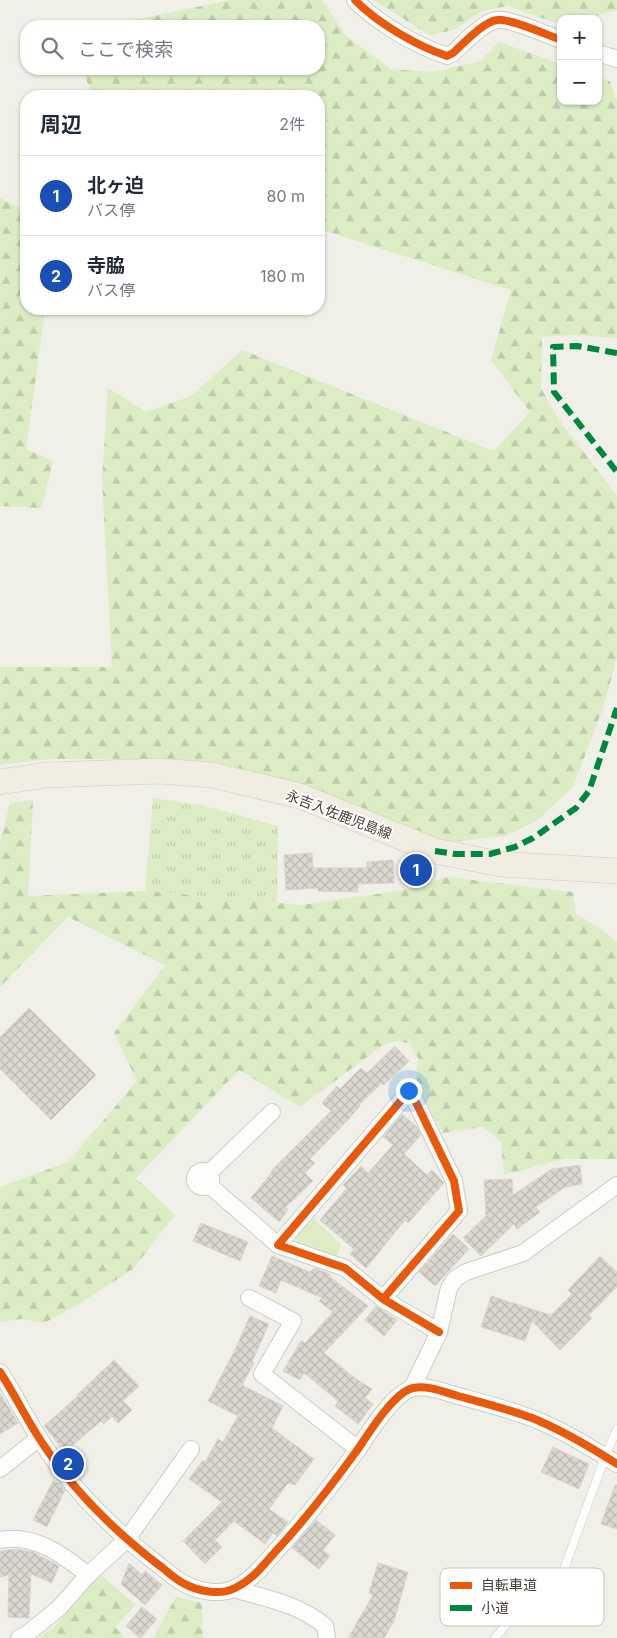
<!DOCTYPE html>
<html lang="ja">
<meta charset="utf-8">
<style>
body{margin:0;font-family:Inter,"Noto Sans JP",sans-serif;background:#f2f2f3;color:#1f2937}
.controls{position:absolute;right:15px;top:15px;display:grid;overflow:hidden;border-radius:10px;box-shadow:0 1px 4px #0004}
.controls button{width:45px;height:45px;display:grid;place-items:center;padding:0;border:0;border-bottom:1px solid #e0e1e3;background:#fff;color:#1f2937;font:25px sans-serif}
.you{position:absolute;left:408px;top:1090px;width:18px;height:18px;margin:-12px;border:4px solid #fff;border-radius:50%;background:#1a73e8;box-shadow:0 0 0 8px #1a73e833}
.badge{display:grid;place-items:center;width:32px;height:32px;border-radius:50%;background:#0f766e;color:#fff;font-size:16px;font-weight:700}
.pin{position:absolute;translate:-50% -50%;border:2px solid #fff;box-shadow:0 1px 5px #0006}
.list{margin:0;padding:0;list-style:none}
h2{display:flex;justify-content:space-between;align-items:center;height:65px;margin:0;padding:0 20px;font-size:21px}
h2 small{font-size:16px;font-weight:400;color:#747a83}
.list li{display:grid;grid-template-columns:32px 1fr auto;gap:15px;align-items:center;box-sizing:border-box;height:80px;padding:0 20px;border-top:1px solid #e0e1e3}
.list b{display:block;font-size:19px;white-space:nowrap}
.list p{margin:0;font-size:16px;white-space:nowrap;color:#747a83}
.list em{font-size:16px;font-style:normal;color:#747a83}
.icon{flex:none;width:28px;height:28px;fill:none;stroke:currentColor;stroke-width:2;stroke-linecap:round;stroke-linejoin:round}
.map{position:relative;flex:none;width:617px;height:1638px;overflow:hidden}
.search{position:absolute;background:#fff;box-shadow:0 1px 4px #0004;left:20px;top:20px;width:305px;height:55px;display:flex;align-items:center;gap:12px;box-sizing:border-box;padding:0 18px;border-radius:20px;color:#747a83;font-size:19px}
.panel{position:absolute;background:#fff;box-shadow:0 1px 4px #0004;left:20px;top:90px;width:305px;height:225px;border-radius:20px}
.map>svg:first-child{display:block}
.grass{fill:url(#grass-tufts)}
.forest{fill:url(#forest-firs)}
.park{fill:#dcedc6}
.building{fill:url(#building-cross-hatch);stroke:#d9d6ce}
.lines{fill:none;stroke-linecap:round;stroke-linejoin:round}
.service-casing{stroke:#ceccc6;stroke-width:9}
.minor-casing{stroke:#ceccc6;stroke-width:18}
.primary-casing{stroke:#d4ccb4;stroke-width:26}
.service{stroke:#fdfdfc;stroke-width:8}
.minor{stroke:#fdfdfc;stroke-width:16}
.primary{stroke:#f1ede2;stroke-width:25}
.quiet{stroke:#00873e;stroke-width:6;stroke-dasharray:12 6;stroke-linecap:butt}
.cycleway-casing{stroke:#fff;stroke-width:11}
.cycleway{stroke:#e8590c;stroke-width:8}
.labels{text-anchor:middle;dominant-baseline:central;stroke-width:4;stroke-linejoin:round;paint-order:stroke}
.street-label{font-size:14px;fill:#474034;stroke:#fff}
.key{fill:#fff;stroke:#c8c6c2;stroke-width:1}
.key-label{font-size:14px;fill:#474034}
</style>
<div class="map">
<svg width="617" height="1638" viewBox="0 0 617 1638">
<defs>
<pattern id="grass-tufts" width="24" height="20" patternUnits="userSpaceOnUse" patternTransform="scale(1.25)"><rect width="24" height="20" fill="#dcedc6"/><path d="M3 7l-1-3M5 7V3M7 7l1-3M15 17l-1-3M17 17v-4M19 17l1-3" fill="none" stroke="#beccab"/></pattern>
<pattern id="forest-firs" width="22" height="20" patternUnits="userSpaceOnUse" patternTransform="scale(1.25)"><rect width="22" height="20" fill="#dcedc6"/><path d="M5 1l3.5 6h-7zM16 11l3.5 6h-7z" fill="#beccab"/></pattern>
<pattern id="building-cross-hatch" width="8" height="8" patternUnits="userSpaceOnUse" patternTransform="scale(1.25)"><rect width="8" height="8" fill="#dad7d0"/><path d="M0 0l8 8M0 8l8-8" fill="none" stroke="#bcbab3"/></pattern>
</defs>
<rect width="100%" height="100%" fill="#f0efe8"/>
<polygon class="grass" points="153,798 201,805 278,826 277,903 145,891"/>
<g class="forest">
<polygon points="231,0 322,0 346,36 391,69 434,72 480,61 499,42 561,64 561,101 598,101 598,77 610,81 617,101 617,338 574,335 542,337 541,388 557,417 617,496 617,658 603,708 573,787 536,821 506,836 454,842 442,840 296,782 178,759 50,759 0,765 0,667 112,667 102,479 108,388 146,412 191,396 242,350 494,451 530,412 491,360 511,290 319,229 319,96 93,96 82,69 319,69 319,26 104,26"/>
<polygon points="374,0 617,0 617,10 584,19 561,19 561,25 508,6 482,11 454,30 429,35"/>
<polygon points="0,198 26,211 26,309 45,309 26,449 53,461 41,508 0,506"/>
<polygon points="33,800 28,896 145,891 301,905 404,890 448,877 573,892 576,914 603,930 617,942 617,1159 564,1159 504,1175 501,1142 483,1127 443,1133 416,1083 418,1058 409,1043 396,1041 383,1045 300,1107 239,1070 136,1178 175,1215 133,1269 76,1306 44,1323 22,1319 0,1322 0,1187 68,1162 137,1081 114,1033 165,965 68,917 0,987 0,843 10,803"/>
<polygon points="100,1574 136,1605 115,1627 125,1638 39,1638 54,1627"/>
<polygon points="176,1597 202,1603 203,1638 153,1638"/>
</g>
<polygon class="park" points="312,1217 341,1244 337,1256 299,1246 295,1236"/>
<g class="building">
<polygon points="312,853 313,868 367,868 367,862 393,860 394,883 358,884 358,892 318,891 318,888 286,890 284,855"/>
<polygon points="29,1008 96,1075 51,1120 0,1069 0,1037"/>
<polygon points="395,1046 409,1061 384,1085 382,1083 359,1105 360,1106 348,1120 310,1159 315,1163 305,1173 313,1181 286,1207 288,1210 279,1222 251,1198 272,1172 271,1171 331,1111 322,1103 337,1086 340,1089 361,1068 367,1073"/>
<polygon points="402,1114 417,1127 421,1135 404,1154 427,1175 432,1170 444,1183 408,1223 405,1220 366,1268 350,1254 354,1249 320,1220 347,1188 343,1185 361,1166 368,1173 393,1145 383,1137"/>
<polygon points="580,1165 582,1184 565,1187 536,1207 540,1212 517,1229 514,1224 481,1256 463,1238 486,1216 484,1180 512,1179 513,1195 552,1169"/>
<polygon points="201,1223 248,1242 240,1261 193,1241"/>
<polygon points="453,1234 469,1249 435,1286 419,1272"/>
<polygon points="272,1256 310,1272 314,1268 330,1274 329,1276 368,1306 324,1353 356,1379 372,1389 365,1398 373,1404 358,1424 335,1406 338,1401 304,1373 300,1380 283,1371 301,1341 305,1343 333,1312 319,1301 322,1298 281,1280 276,1293 259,1286"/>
<polygon points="600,1256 617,1272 617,1287 589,1315 592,1318 560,1350 532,1321 525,1341 481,1327 491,1296 551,1315 572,1294 568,1290"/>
<polygon points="376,1306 397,1320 384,1336 365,1320"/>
<polygon points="250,1316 269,1324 252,1362 254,1363 242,1385 283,1406 272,1428 314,1459 295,1485 288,1483 269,1509 288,1522 277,1536 273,1533 265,1544 234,1521 215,1540 222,1547 205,1564 183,1541 222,1502 189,1479 203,1460 205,1462 218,1439 223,1442 238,1416 208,1401 235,1350"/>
<polygon points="114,1360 139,1386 123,1401 132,1410 118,1423 112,1416 104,1424 101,1421 65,1452 44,1426 78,1396 77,1395"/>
<polygon points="0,1393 18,1423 0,1434"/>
<polygon points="553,1447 589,1464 579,1489 541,1472"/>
<polygon points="53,1481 60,1484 65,1490 47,1527 33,1520"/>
<polygon points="615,1485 617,1485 617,1529 601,1524"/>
<polygon points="316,1520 335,1535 323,1550 330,1556 319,1569 292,1548"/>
<polygon points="15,1549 33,1552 59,1566 52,1583 31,1574 29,1618 8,1617 9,1575 0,1577 0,1551"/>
<polygon points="129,1563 142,1575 145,1571 162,1585 145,1605 121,1584"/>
<polygon points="378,1563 408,1572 394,1621 384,1638 348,1638 373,1595 369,1593"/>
<polygon points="142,1607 157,1619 140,1638 126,1626"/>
</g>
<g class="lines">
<g class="service-casing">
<polyline id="service" points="495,1638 505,1626 517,1616 544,1598 556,1584 564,1569 605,1457 617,1429"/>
</g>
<g class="minor-casing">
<g id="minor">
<path d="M355,0c22,23 62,46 92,56l6,-3c11,-10 30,-31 44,-33 12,-2 51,15 64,20"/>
<polyline points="598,53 617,59"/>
<circle cx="203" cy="1179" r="8"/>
<polyline points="209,1173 272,1112"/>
<polyline points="209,1185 278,1245"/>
<polyline points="249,1298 293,1321 262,1374 358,1449"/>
<polyline points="383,1299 459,1211 454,1181 410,1090 278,1245 345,1268 383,1299 439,1332"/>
<path d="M0,1372c16,24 28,51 45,75 29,44 72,86 115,119 7,5 15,13 23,17 14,8 37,13 52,5 17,-8 28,-22 40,-36 30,-32 57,-67 83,-103 11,-16 36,-57 55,-61 15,-3 31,4 45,8 26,7 54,14 79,24 28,12 55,28 80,44"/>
<polyline points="412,1388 439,1332 449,1288 455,1279 466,1272 523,1253 617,1185"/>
<polyline points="0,1469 39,1438"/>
<path d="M0,1540c34,-7 63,15 88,35"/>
<path d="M233,1589c32,9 66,15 92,37l2,12"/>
<polyline points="19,1638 27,1634 60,1607 88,1575 127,1539 191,1449"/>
</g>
</g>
<g class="primary-casing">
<polyline id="primary" points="0,782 47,775 160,771 212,775 300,796 435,851 500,864 617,871"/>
</g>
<use href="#service" class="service"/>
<use href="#minor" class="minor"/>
<use href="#primary" class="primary"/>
<g class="quiet">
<polyline points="617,353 577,346 553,347 554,392 617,472"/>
<polyline points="435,851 455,854 490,854 515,847 533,838 576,808 589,791 617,708"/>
</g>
<g class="cycleway-casing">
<g id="cycleway">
<path d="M355,0c22,23 62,46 92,56l6,-3c11,-10 30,-31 44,-33 12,-2 51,15 64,20"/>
<polyline points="383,1299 459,1211 454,1181 410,1090 278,1245 345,1268 383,1299 439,1332"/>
<path d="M0,1372c16,24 28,51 45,75 29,44 72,86 115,119 7,5 15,13 23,17 14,8 37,13 52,5 17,-8 28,-22 40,-36 30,-32 57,-67 83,-103 11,-16 36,-57 55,-61 15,-3 31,4 45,8 26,7 54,14 79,24 28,12 55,28 80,44"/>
</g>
</g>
<use href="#cycleway" class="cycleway"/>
</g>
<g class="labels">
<g class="street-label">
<text transform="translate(339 814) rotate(21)">永吉入佐鹿児島線</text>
</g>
</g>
<rect x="440" y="1568" width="164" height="58" rx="8" class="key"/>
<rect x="450" y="1582" width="22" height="7" fill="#e8590c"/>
<rect x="450" y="1605" width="22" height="6" fill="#00873e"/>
<g class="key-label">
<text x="481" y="1590">自転車道</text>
<text x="481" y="1613">小道</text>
</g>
</svg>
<div class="controls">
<button>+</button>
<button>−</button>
</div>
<div class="you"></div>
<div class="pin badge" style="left:416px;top:870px;background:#1a4fb4">1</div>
<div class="pin badge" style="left:68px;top:1464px;background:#1a4fb4">2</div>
<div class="search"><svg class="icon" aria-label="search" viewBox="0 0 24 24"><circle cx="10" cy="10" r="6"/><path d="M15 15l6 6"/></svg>ここで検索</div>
<section class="panel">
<h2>周辺<small>2件</small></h2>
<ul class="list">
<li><span class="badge" style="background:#1a4fb4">1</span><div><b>北ヶ迫</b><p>バス停</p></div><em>80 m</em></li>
<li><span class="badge" style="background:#1a4fb4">2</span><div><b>寺脇</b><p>バス停</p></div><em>180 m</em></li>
</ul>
</section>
</div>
